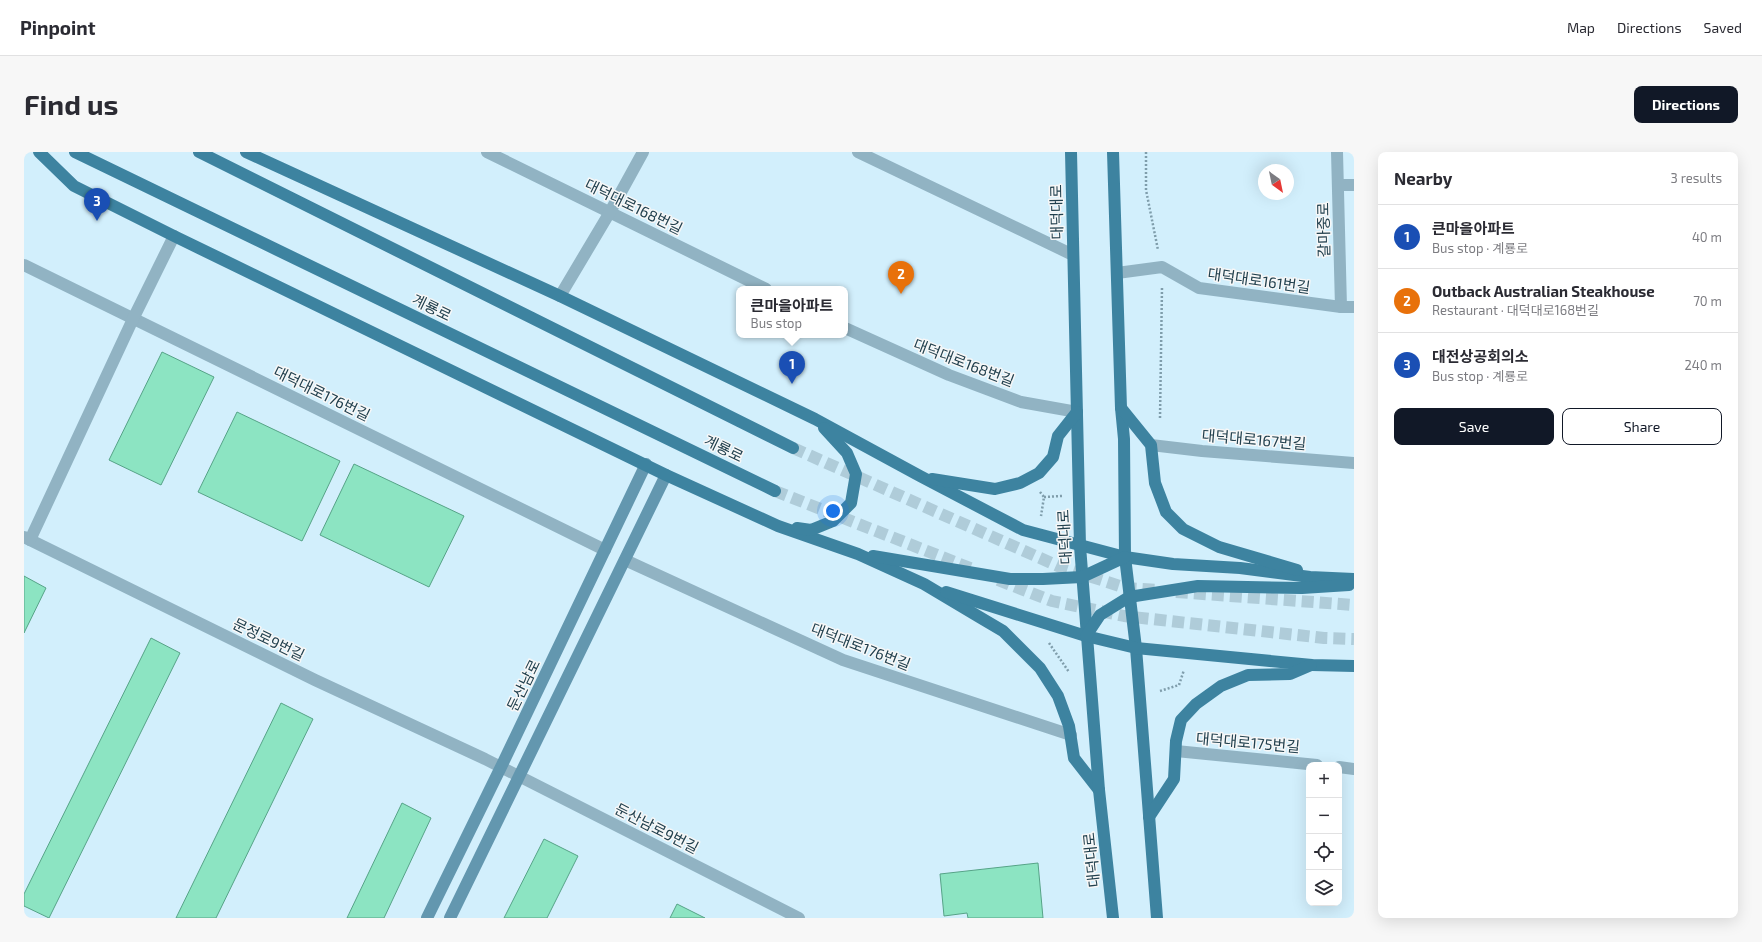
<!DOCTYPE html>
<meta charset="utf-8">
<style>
body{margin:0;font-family:"Exo 2","Noto Sans KR",sans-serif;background:#f7f7f7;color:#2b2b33}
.controls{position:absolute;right:12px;bottom:12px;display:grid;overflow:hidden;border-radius:8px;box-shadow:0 4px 16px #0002}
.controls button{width:36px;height:36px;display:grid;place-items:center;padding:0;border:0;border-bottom:1px solid #e1e1e2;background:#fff;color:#2b2b33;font:20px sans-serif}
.compass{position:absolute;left:1234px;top:12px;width:36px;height:36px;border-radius:50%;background:#fff;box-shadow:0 4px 16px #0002;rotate:147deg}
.you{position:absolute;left:809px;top:359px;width:14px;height:14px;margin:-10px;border:3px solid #fff;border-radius:50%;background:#1a73e8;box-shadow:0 0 0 6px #1a73e833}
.badge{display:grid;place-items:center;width:26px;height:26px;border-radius:50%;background:#111827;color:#fff;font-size:13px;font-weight:700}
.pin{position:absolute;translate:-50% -33px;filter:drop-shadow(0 1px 2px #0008)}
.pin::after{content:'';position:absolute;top:21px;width:14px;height:12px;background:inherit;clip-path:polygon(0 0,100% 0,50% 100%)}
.popup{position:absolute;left:712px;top:134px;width:112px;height:52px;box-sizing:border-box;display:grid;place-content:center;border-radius:8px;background:#fff;filter:drop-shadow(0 1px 3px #0005);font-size:13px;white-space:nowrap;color:#7c7c81}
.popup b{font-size:15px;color:#2b2b33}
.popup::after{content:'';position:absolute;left:50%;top:100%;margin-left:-8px;border:8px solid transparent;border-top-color:#fff}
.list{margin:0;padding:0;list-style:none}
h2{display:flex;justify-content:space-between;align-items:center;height:52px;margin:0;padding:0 16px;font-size:17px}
h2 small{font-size:13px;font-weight:400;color:#7c7c81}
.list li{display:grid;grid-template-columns:26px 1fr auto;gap:12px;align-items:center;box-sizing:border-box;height:64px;padding:0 16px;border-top:1px solid #e1e1e2}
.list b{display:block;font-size:15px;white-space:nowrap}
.list p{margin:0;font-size:13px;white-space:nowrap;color:#7c7c81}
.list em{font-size:13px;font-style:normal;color:#7c7c81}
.actions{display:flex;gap:8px;padding:12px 16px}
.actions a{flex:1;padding:9px 0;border:1px solid #111827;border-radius:8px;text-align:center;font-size:14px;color:#111827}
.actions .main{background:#111827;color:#fff}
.icon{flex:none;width:22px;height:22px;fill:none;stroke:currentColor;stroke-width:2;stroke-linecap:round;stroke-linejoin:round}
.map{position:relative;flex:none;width:1330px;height:766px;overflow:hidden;border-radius:8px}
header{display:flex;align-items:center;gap:24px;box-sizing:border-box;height:56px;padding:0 20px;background:#fff;border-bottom:1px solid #e1e1e2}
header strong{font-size:19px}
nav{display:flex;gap:22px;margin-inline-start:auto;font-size:14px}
.intro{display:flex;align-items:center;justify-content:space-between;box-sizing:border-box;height:96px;padding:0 24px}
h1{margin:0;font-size:28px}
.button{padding:10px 18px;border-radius:8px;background:#111827;color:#fff;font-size:14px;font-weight:700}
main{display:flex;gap:24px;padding:0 24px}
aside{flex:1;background:#fff;border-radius:8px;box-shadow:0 4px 16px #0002}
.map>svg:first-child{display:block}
.building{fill:#8ce4c2;stroke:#56a387}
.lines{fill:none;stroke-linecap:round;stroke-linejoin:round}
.primary-tunnel{stroke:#afccd9;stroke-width:12;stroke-dasharray:12 6;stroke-linecap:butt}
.path{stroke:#7f9dab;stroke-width:2.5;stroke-dasharray:2 2;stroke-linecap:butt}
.street{stroke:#91b3c3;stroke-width:12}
.secondary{stroke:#6397af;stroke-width:12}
.primary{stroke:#3d83a0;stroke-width:12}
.labels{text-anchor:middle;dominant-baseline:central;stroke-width:3;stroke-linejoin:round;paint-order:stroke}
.street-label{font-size:15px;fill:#21404e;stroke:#f7f7f7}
</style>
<header>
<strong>Pinpoint</strong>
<nav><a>Map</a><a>Directions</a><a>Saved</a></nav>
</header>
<div class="intro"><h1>Find us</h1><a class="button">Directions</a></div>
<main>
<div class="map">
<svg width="1330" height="766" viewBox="0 0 1330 766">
<rect width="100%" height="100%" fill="#d2effc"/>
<g class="building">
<polygon points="138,200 190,225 137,333 85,308"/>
<polygon points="213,260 316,309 278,389 174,340"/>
<polygon points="330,312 440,364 405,435 296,383"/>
<polygon points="0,424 22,436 0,481"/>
<polygon points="127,486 156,501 25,766 0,754 0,742"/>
<polygon points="257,551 289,567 192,766 152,766"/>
<polygon points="378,651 407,666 360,766 323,766"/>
<polygon points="520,687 554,704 523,766 480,766"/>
<polygon points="1014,711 1019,766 944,766 943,761 920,764 916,722"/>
<polygon points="653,752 681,766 646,766"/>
</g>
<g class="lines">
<g class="primary-tunnel">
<polyline points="769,296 1034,414 1102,436 1133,438"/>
<polyline points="751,339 951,418"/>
<polyline points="974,428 1028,449 1100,464 1300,486 1330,487"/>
<polyline points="1152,440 1330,453"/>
</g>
<g class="path">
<polyline points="1122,0 1122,38 1134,98"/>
<polyline points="1136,266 1138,135"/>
<polyline points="1016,340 1020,345 1017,364"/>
<polyline points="1020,345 1038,344"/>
<polyline points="1025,491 1045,520"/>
<polyline points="1155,533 1160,518"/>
<polyline points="1136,539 1155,533"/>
</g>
<g class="street">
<polyline points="463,0 742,137"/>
<polyline points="834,0 1049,103"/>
<polyline points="1313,0 1317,155"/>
<polyline points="1314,33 1330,33"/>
<polyline points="0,113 581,398"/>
<polyline points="1093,121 1138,115 1175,136 1317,155 1330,155"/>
<polyline points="536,144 586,60 619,0"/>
<polyline points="821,176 925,223 997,250 1053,260"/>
<polyline points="1127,293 1178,299 1330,311"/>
<polyline points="0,385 291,528 461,607 775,766"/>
<polyline points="6,388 109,167 150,84"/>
<polyline points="601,408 819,508 1047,583"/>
<polyline points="1152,599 1293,613"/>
<polyline points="1315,615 1330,617"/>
</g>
<g class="secondary">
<polyline points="403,766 477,615 622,312"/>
<polyline points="426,766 642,323"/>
</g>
<g class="primary">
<polyline points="15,0 50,34 150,84 642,323 754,374 834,402 900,432 957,466 979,479 1016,516 1034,544 1045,574 1050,606 1075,638"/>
<polyline points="51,0 751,339"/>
<polyline points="175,0 769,296"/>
<polyline points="222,0 536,144 791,267 896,324 999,378 1101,405 1149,412 1216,416 1286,425 1330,427"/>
<polyline points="1047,0 1056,394 1075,638 1089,766"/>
<polyline points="1089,0 1097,256 1100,287 1101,405 1112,496 1133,766"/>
<polyline points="1097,256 1127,293 1131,331 1142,360 1159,377 1195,395 1273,418"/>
<polyline points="908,327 971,337 996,331 1015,321 1029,305 1034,284 1053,260"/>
<polyline points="773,376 787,378 809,369 827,351 832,322 823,301 800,276"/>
<polyline points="849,404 986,427 1019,427 1058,425 1101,405"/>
<polyline points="922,440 1062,484 1112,496 1288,513 1330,514"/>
<polyline points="1062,484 1076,463 1105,445 1174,434 1278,436 1325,433"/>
<polyline points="1125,665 1150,627 1152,589 1157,568 1172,552 1197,534 1224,523 1266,522 1287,513"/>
</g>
</g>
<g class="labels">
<g class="street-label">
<text transform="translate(610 54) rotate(26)">대덕대로168번길</text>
<text transform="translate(1032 60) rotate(-91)">대덕대로</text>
<text transform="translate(1299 78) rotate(-91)">갈마중로</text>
<text transform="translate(1235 128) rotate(8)">대덕대로161번길</text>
<text transform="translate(408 155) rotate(26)">계룡로</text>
<text transform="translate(940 210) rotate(21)">대덕대로168번길</text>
<text transform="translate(298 241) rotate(26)">대덕대로176번길</text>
<text transform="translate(1230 287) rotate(5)">대덕대로167번길</text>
<text transform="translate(700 296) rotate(26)">계룡로</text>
<text transform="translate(1040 385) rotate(-93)">대덕대로</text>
<text transform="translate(245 487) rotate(26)">문정로9번길</text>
<text transform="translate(837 494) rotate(21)">대덕대로176번길</text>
<text transform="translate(499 533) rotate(-64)">둔산남로</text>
<text transform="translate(1224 590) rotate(5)">대덕대로175번길</text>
<text transform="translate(633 676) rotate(27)">둔산남로9번길</text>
<text transform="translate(1067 708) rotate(-96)">대덕대로</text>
</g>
</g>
</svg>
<div class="controls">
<button>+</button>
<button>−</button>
<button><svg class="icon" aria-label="locate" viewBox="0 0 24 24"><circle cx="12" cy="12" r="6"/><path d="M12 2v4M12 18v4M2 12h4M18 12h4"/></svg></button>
<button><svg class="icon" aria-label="layers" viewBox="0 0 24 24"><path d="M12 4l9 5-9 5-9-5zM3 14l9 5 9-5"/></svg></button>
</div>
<svg class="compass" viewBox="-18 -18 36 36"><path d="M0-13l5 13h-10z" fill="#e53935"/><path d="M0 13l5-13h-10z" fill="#7c7c81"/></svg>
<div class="you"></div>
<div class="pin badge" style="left:768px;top:232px;background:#1a4fb4">1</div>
<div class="popup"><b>큰마을아파트</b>Bus stop</div>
<div class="pin badge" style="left:877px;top:142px;background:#e8710a">2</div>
<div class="pin badge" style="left:73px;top:69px;background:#1a4fb4">3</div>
</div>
<aside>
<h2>Nearby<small>3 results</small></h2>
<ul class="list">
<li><span class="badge" style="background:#1a4fb4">1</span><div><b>큰마을아파트</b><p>Bus stop · 계룡로</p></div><em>40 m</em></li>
<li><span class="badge" style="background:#e8710a">2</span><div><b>Outback Australian Steakhouse</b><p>Restaurant · 대덕대로168번길</p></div><em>70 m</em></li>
<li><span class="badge" style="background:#1a4fb4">3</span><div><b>대전상공회의소</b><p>Bus stop · 계룡로</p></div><em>240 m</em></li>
</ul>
<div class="actions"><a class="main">Save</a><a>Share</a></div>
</aside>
</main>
